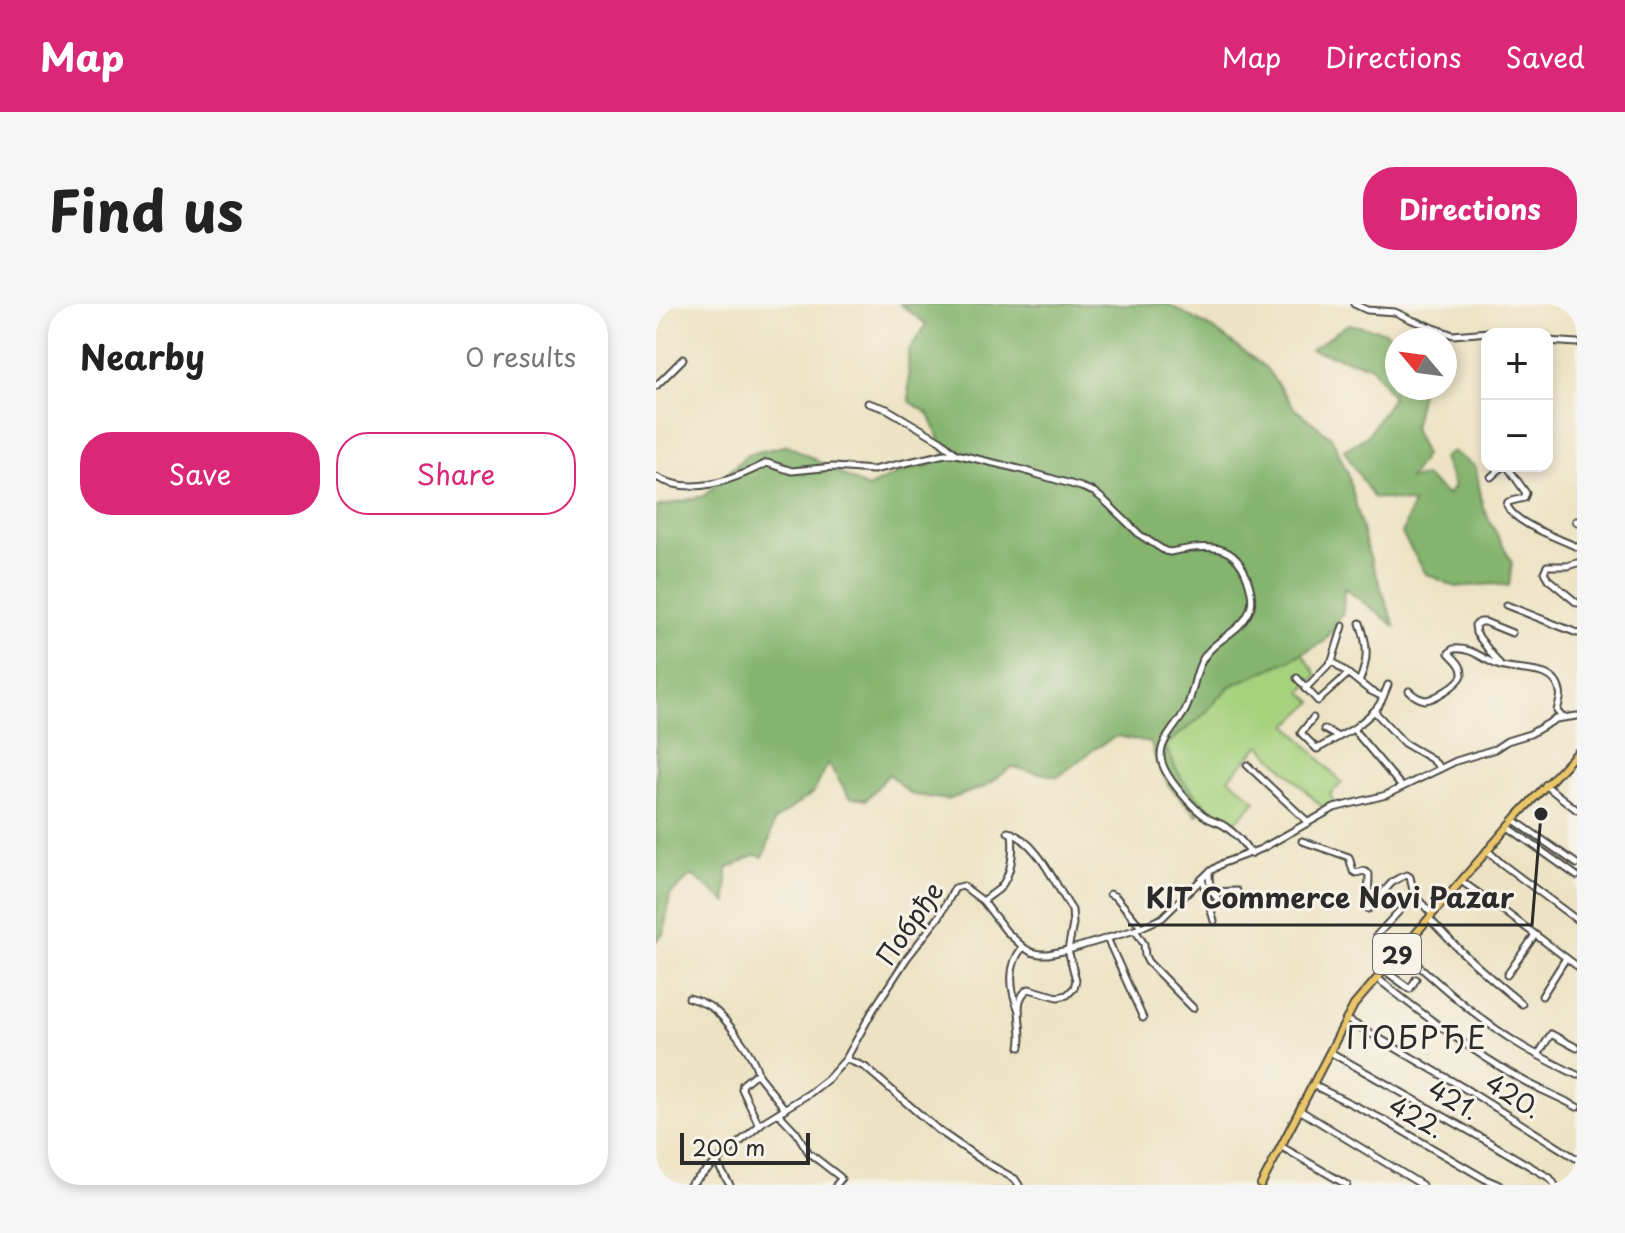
<!DOCTYPE html>
<meta charset="utf-8">
<style>
body{margin:0;font-family:"Playpen Sans",sans-serif;background:#f6f6f6;color:#222}
.controls{position:absolute;right:24px;top:24px;display:grid;overflow:hidden;border-radius:16px;box-shadow:0 4px 12px #0003}
.controls button{width:72px;height:72px;display:grid;place-items:center;padding:0;border:0;border-bottom:2px solid #e0e0e0;background:#fff;color:#222;font:40px sans-serif}
.compass{position:absolute;left:729px;top:24px;width:72px;height:72px;border-radius:50%;background:#fff;box-shadow:0 4px 12px #0003;rotate:299deg}
.scale{position:absolute;left:24px;bottom:20px;width:130px;box-sizing:border-box;padding-left:8px;border:4px solid #2b2b2b;border-top:0;font-size:22px;line-height:28px;white-space:nowrap;color:#2b2b2b;-webkit-text-stroke:6px #f7f3e8;paint-order:stroke}
.list{margin:0;padding:0;list-style:none}
h2{display:flex;justify-content:space-between;align-items:center;height:104px;margin:0;padding:0 32px;font-size:34px}
h2 small{font-size:26px;font-weight:400;color:#767676}
.actions{display:flex;gap:16px;padding:24px 32px}
.actions a{flex:1;padding:18px 0;border:2px solid #db2777;border-radius:32px;text-align:center;font-size:28px;color:#db2777}
.actions .main{background:#db2777;color:#fff}
.map{position:relative;flex:none;width:921px;height:881px;overflow:hidden;border-radius:32px}
header{display:flex;align-items:center;gap:48px;box-sizing:border-box;height:112px;padding:0 40px;background:#db2777;color:#fff}
header strong{font-size:38px}
nav{display:flex;gap:44px;margin-inline-start:auto;font-size:28px}
.intro{display:flex;align-items:center;justify-content:space-between;box-sizing:border-box;height:192px;padding:0 48px}
h1{margin:0;font-size:56px}
.button{padding:20px 36px;border-radius:32px;background:#db2777;color:#fff;font-size:28px;font-weight:700}
main{display:flex;gap:48px;padding:0 48px}
aside{flex:1;background:#fff;border-radius:32px;box-shadow:0 4px 12px #0003}
.map>svg:first-child{display:block}
.green{fill:#a6d27e;stroke:#687e54;stroke-width:2}
.forest{fill:#84b46d;stroke:#58704c;stroke-width:2}
.lines{fill:none;stroke-linecap:round;stroke-linejoin:round}
.minor-casing{stroke:#484742;stroke-width:9}
.major-casing{stroke:#484742;stroke-width:10}
.minor{stroke:#fff;stroke-width:5}
.major{stroke:#eac669;stroke-width:6}
.labels{text-anchor:middle;dominant-baseline:central;stroke-width:6;stroke-linejoin:round;paint-order:stroke}
.shield{fill:#f7f3e8;stroke:#686764;stroke-width:2}
.shield-label{font-size:24px;font-weight:bold;fill:#2b2b2b}
.street-label{font-size:26px;fill:#2b2b2b;stroke:#f7f3e8}
.quarter-label{font-size:30px;letter-spacing:2px;fill:#2b2b2b;stroke:#f7f3e8}
.leader{fill:none;stroke:#2b2b2b;stroke-width:3}
.callout-dot{fill:#2b2b2b;stroke:#f7f3e8;stroke-width:3}
.callout-label{font-size:28px;text-anchor:middle;font-weight:bold;fill:#2b2b2b;stroke:#f7f3e8;stroke-width:6;stroke-linejoin:round;paint-order:stroke}
</style>
<header>
<strong>Map</strong>
<nav><a>Map</a><a>Directions</a><a>Saved</a></nav>
</header>
<div class="intro"><h1>Find us</h1><a class="button">Directions</a></div>
<main>
<aside>
<h2>Nearby<small>0 results</small></h2>
<ul class="list">
</ul>
<div class="actions"><a class="main">Save</a><a>Share</a></div>
</aside>
<div class="map">
<svg width="921" height="881" viewBox="0 0 921 881">
<rect width="100%" height="100%" fill="#f7f3e8"/>
<filter id="ink" filterUnits="userSpaceOnUse"><feTurbulence type="fractalNoise" baseFrequency=".0125" numOctaves="2"/><feDisplacementMap in="SourceGraphic" scale="16" xChannelSelector="R" yChannelSelector="G"/><feConvolveMatrix kernelMatrix="1 2 1 2 8 2 1 2 1" color-interpolation-filters="sRGB"/></filter>
<filter id="wash" filterUnits="userSpaceOnUse"><feTurbulence type="fractalNoise" baseFrequency=".006" numOctaves="4" result="noise"/><feDisplacementMap in="SourceGraphic" scale="32" xChannelSelector="R" yChannelSelector="G"/><feGaussianBlur stdDeviation="1.8" result="paint"/><feColorMatrix in="noise" values="0 0 0 0 0 0 0 0 0 0 0 0 0 0 0 0 0 1.4 0 .05"/><feComposite in="paint" operator="in"/></filter>
<g filter="url(#wash)">
<rect width="100%" height="100%" fill="#ede3c4"/>
<polygon class="green" points="646,349 661,371 646,388 657,398 632,421 686,479 674,490 679,500 667,504 604,441 573,474 600,497 576,521 567,512 563,515 527,478 509,442 543,415 574,382"/>
<g class="forest">
<path d="M244,0h268l47,26 51,38 29,41 36,28 17,36 19,76 28,77 -51,-38 -1,24 -18,29 -37,20 -58,25 -31,33 -34,26c11,29 20,40 41,61l-9,9 -28,-29 -13,-26 -5,-17 -34,-7 -24,14 -35,27 -46,-10 -28,20 -37,13 -37,-6 -21,-20 -23,26 -17,-3 -21,-34 -14,29 -40,29 -5,21 -6,15 -8,-2 -28,14v34l-35,-28 -22,20 -6,37 -8,9v-434l48,-11 44,-42 40,-9 79,43 41,-19 22,-4 16,-10 -17,-41 -20,-13 -1,-49 18,-28z"/>
<polygon points="692,20 726,27 746,36 741,36 741,84 766,84 757,124 769,151 753,175 769,172 791,191 798,183 787,154 796,147 820,163 827,204 856,259 853,282 837,280 800,283 770,270 746,230 757,199 717,193 688,146 711,132 737,93 715,62 655,46"/>
</g>
</g>
<g filter="url(#ink)">
<g class="lines">
<g class="minor-casing">
<g id="minor">
<polyline points="698,0 711,6 739,8 756,16 797,31 833,28 848,30"/>
<polyline points="891,37 921,39"/>
<polyline points="0,82 27,55"/>
<path d="M212,99l19,6 54,32 15,13 63,15 62,18 13,5 10,8 36,35 25,16 5,1c37,-7 67,-12 79,32 3,9 4,21 -1,30 -8,16 -28,24 -40,38 -14,16 -13,38 -22,57 -7,15 -26,30 -25,48 1,18 33,53 48,62 6,3 12,4 17,8 10,7 18,16 25,27"/>
<path d="M0,173c36,20 77,3 111,-14l25,8 41,-4 40,3 72,-16h10"/>
<path d="M835,173l12,-11h4l19,27 -2,5 -16,4 -1,3c7,19 52,33 70,42"/>
<polyline points="920,217 921,218"/>
<polyline points="921,259 911,262 891,262 888,268 892,275 921,299"/>
<polyline points="850,301 921,329"/>
<path d="M676,357l37,29 14,7c-4,13 -19,23 -30,32l49,58"/>
<polyline points="843,360 820,329 819,321 824,318 829,318 856,329"/>
<polyline points="641,374 662,397 692,370"/>
<path d="M703,378c10,-23 9,-36 1,-59"/>
<polyline points="649,385 676,357 687,322"/>
<path d="M753,387c4,4 10,8 16,9 9,0 35,-17 37,-25 1,-10 -8,-16 -13,-22l4,-4c20,-2 30,11 47,17 20,7 55,-1 60,26 2,6 -2,13 -3,19l5,6"/>
<polyline points="727,393 732,381"/>
<polyline points="718,407 748,439 774,454 785,464"/>
<polyline points="657,414 645,429 661,445 697,425"/>
<polyline points="668,425 682,433"/>
<polyline points="591,461 652,518"/>
<polyline points="889,481 921,506"/>
<polyline points="858,516 921,560"/>
<polyline points="852,523 921,572"/>
<path d="M352,528c30,8 48,55 64,78l1,14 -5,26 8,30 -2,8 -7,7 -9,2 -29,-8c-19,10 -4,41 -9,58"/>
<path d="M646,537l47,16 4,14 3,2 8,-2 5,3 -1,35c17,-9 14,-27 39,-34l3,2 4,18 18,19"/>
<polyline points="831,546 845,559 921,616"/>
<path d="M553,569c0,13 2,20 12,29"/>
<polyline points="546,575 558,617"/>
<polyline points="805,577 848,607 921,662"/>
<polyline points="556,588 581,587"/>
<polyline points="454,590 460,593 485,623"/>
<path d="M327,597c5,-4 11,-8 16,-12 13,-14 15,-38 13,-56"/>
<path d="M773,614c28,32 60,59 93,86"/>
<polyline points="479,626 488,640 489,652 492,658 537,704"/>
<polyline points="721,631 758,591"/>
<polyline points="451,634 487,714"/>
<path d="M745,646c37,33 74,67 116,93 19,12 40,22 60,32"/>
<polyline points="728,666 754,685 760,675"/>
<polyline points="851,671 879,631"/>
<path d="M721,674c47,38 97,75 149,104 17,9 35,16 51,25"/>
<polyline points="886,692 910,654"/>
<path d="M33,694c7,2 16,5 23,10 14,10 45,51 46,67"/>
<path d="M363,707c-9,-21 -12,-46 4,-64"/>
<polyline points="690,715 813,787 921,855"/>
<polyline points="674,748 831,837 894,874 899,881"/>
<polyline points="882,751 895,730 921,744"/>
<polyline points="190,755 209,763 282,826 327,857 359,875 363,881"/>
<polyline points="657,781 728,816 829,875 843,881"/>
<polyline points="645,807 766,881"/>
<polyline points="122,809 140,828 153,849 184,873 185,875 180,881"/>
<polyline points="103,821 86,785 87,780 98,771 102,771 129,805"/>
<polyline points="626,843 691,881"/>
<polyline points="60,858 74,881"/>
<polyline points="34,881 107,818 154,789 172,775 190,755 217,706 251,654 283,613 299,584 307,582 327,597 350,627 367,643 375,648 384,650 392,650 412,646 479,626 506,614 553,568 567,559 605,545 678,504 730,491 800,457 839,445 851,437 874,430 900,415 921,412"/>
</g>
</g>
<g class="major-casing">
<polyline id="major" points="605,881 698,701 863,510 921,449"/>
</g>
<use href="#minor" class="minor"/>
<use href="#major" class="major"/>
</g>
</g>
<g class="labels">
<rect class="shield" x="717" y="630" width="48" height="40" rx="6"/>
<g class="shield-label">
<text x="741" y="650">29</text>
</g>
<g class="street-label">
<text transform="translate(253 619) rotate(-55)">Побрђе</text>
<text transform="translate(858 791) rotate(32)">420.</text>
<text transform="translate(798 795) rotate(29)">421.</text>
<text transform="translate(761 812) rotate(29)">422.</text>
</g>
<g class="quarter-label">
<text x="761" y="732">ПОБРЂЕ</text>
</g>
</g>
<path class="leader" d="M885 510L876 621H472"/>
<circle class="callout-dot" cx="885" cy="510" r="8"/>
<g class="callout-label">
<text x="674" y="604">KIT Commerce Novi Pazar</text>
</g>
</svg>
<div class="controls">
<button>+</button>
<button>−</button>
</div>
<svg class="compass" viewBox="-18 -18 36 36"><path d="M0-13l5 13h-10z" fill="#e53935"/><path d="M0 13l5-13h-10z" fill="#767676"/></svg>
<div class="scale">200 m</div>
</div>
</main>
